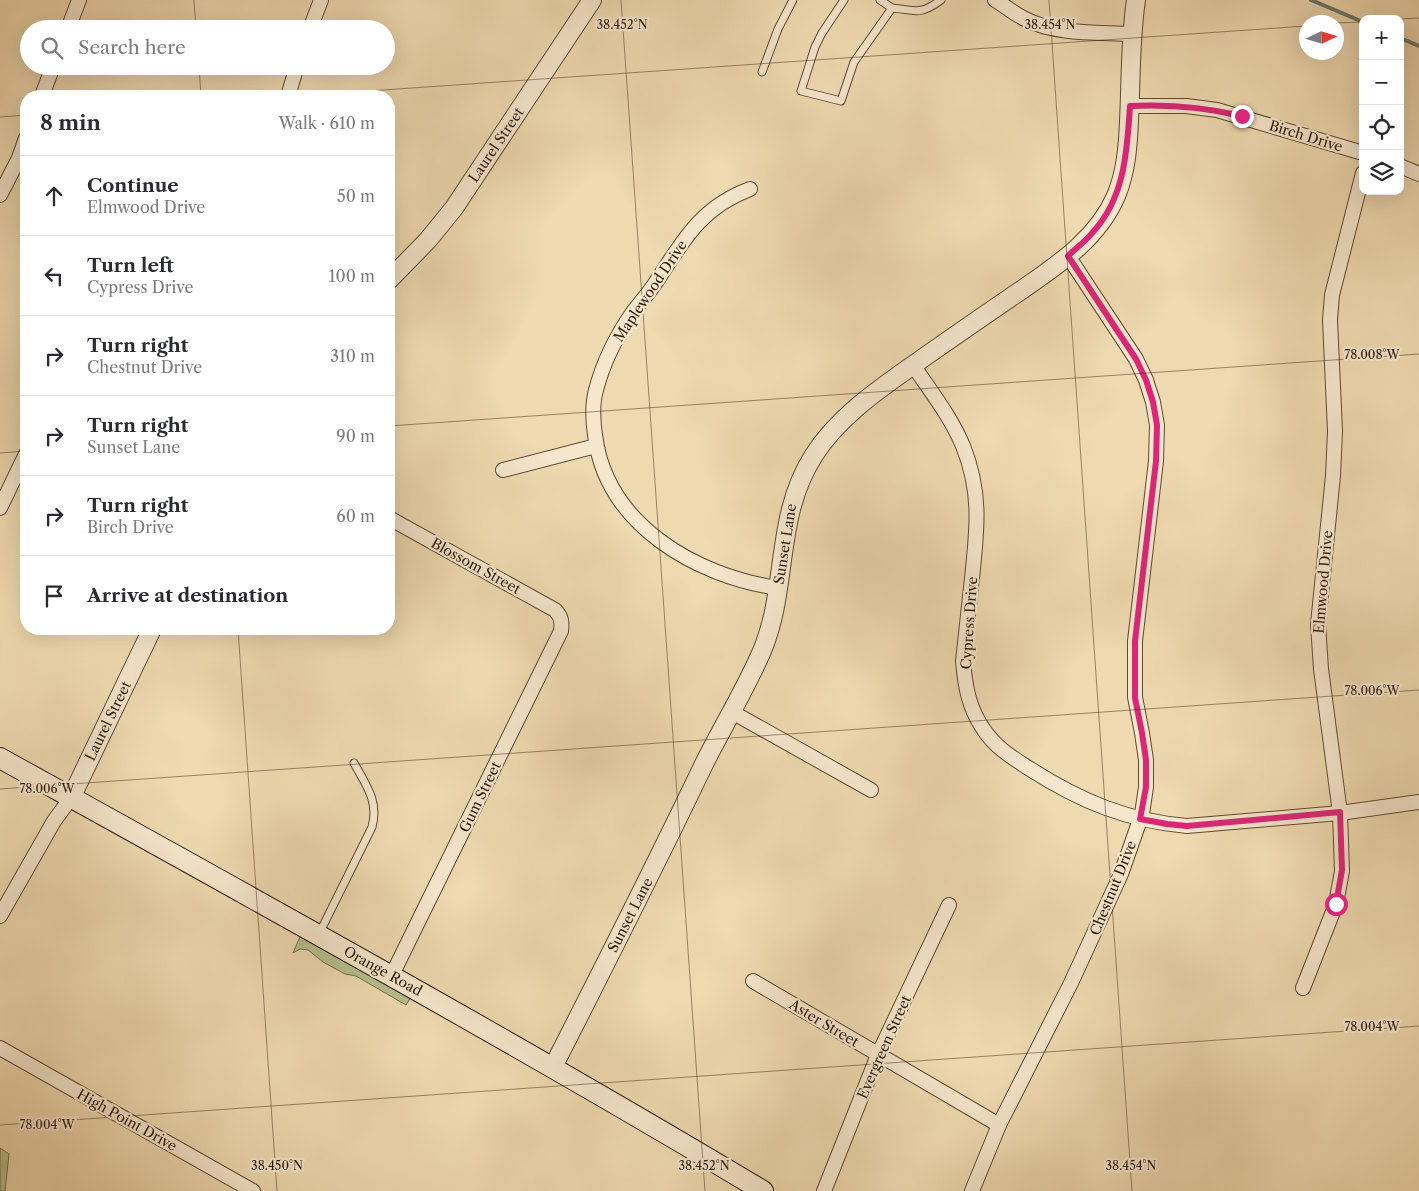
<!DOCTYPE html>
<meta charset="utf-8">
<style>
body{margin:0;font-family:"Libre Caslon Text",serif;background:#f7f7f7;color:#2b2b33}
.controls{position:absolute;right:15px;top:15px;display:grid;overflow:hidden;border-radius:10px;box-shadow:0 5px 20px #0002}
.controls button{width:45px;height:45px;display:grid;place-items:center;padding:0;border:0;border-bottom:1px solid #e1e1e2;background:#fff;color:#2b2b33;font:25px sans-serif}
.compass{position:absolute;left:1299px;top:15px;width:45px;height:45px;border-radius:50%;background:#fff;box-shadow:0 5px 20px #0002;rotate:86deg}
.stop{position:absolute;width:15px;height:15px;margin:-11px;border:4px solid #db2777;border-radius:50%;background:#fff}
.stop.end{background:#db2777;border-color:#fff;box-shadow:0 1px 5px #0008}
.list{margin:0;padding:0;list-style:none}
h2{display:flex;justify-content:space-between;align-items:center;height:65px;margin:0;padding:0 20px;font-size:21px}
h2 small{font-size:16px;font-weight:400;color:#7c7c81}
.list li{display:grid;grid-template-columns:32px 1fr auto;gap:15px;align-items:center;box-sizing:border-box;height:80px;padding:0 20px;border-top:1px solid #e1e1e2}
.list b{display:block;font-size:19px;white-space:nowrap}
.list p{margin:0;font-size:16px;white-space:nowrap;color:#7c7c81}
.list em{font-size:16px;font-style:normal;color:#7c7c81}
.icon{flex:none;width:28px;height:28px;fill:none;stroke:currentColor;stroke-width:2;stroke-linecap:round;stroke-linejoin:round}
.map{position:relative;flex:none;width:1419px;height:1191px;overflow:hidden}
.search{position:absolute;background:#fff;box-shadow:0 5px 20px #0002;left:20px;top:20px;width:375px;height:55px;display:flex;align-items:center;gap:12px;box-sizing:border-box;padding:0 18px;border-radius:28px;color:#7c7c81;font-size:19px}
.panel{position:absolute;background:#fff;box-shadow:0 5px 20px #0002;left:20px;top:90px;width:375px;height:545px;border-radius:20px}
.map>svg:first-child{display:block}
.green{fill:#b5c08e;stroke:#716e4b}
.lines{fill:none;stroke-linecap:round;stroke-linejoin:round}
.stream{stroke:#6e7a6d;stroke-width:4}
.service-casing{stroke:#5e4a32;stroke-width:9}
.minor-casing{stroke:#5e4a32;stroke-width:16}
.tertiary-casing{stroke:#5e4a32;stroke-width:20}
.secondary-casing{stroke:#2d1b08;stroke-width:22}
.service{stroke:#f5e6cc;stroke-width:7}
.minor{stroke:#f5e6cc;stroke-width:14}
.tertiary{stroke:#f5e6cc;stroke-width:18}
.secondary{stroke:#f5e6cc;stroke-width:20}
.route{stroke:#db2777;stroke-width:6}
.ticks{fill:none;stroke:#2d1b08;stroke-width:1;stroke-opacity:0.45}
.labels{text-anchor:middle;dominant-baseline:central;stroke-width:4.5;stroke-linejoin:round;paint-order:stroke}
.street-label{font-size:14px;fill:#2d1b08;stroke:#f5e6cc}
.ticks-label{font-size:12px;text-anchor:middle;fill:#2d1b08;stroke:#f5e6cc;stroke-width:4.5;stroke-linejoin:round;paint-order:stroke}
</style>
<div class="map">
<svg width="1419" height="1191" viewBox="0 0 1419 1191">
<rect width="100%" height="100%" fill="#efd9b0"/>
<filter id="stains"><feTurbulence type="fractalNoise" baseFrequency=".004" numOctaves="4"/><feColorMatrix values="0 0 0 0 .2 0 0 0 0 .09 0 0 0 0 .02 0 0 0 .5 -.17"/></filter>
<radialGradient id="worn" r=".72"><stop offset=".6" stop-color="#630" stop-opacity="0"/><stop offset="1" stop-color="#630" stop-opacity=".3"/></radialGradient>
<g class="green">
<polygon points="302,932 413,994 406,1005 356,976 345,974 323,962 308,950 300,949 293,953"/>
<polygon points="0,1148 9,1154 5,1191 0,1191"/>
</g>
<g class="lines">
<g class="stream">
<polyline points="1311,0 1363,22"/>
<polyline points="1400,38 1419,46"/>
</g>
<g class="service-casing">
<g id="service">
<path d="M844,0l-22,33 -7,14 -14,44 40,10 13,-39 38,-54c24,2 27,8 49,-8"/>
<polyline points="880,0 892,8"/>
<polyline points="762,72 778,29 793,0"/>
<path d="M319,934l53,-107c7,-26 -6,-42 -18,-64"/>
</g>
</g>
<g class="minor-casing">
<g id="minor">
<path d="M995,0c10,6 20,14 30,19 31,16 72,13 107,15"/>
<polyline points="68,29 79,0"/>
<polyline points="310,29 321,0"/>
<polyline points="42,96 53,66"/>
<polyline points="288,96 297,66"/>
<polyline points="1130,106 1186,106 1217,110 1363,153"/>
<polyline points="1400,166 1419,174"/>
<path d="M750,189c-51,19 -68,54 -96,96 -7,10 -14,18 -21,27 -16,23 -30,51 -37,78 -4,14 -3,31 -1,45 11,90 101,141 183,153"/>
<polyline points="0,195 19,158 26,138"/>
<path d="M913,365c18,27 38,52 50,81 19,47 14,84 9,132 -3,28 -6,55 -9,83 2,25 6,48 21,69 12,18 29,28 46,39 50,32 98,52 157,57l153,-13 79,-11"/>
<polyline points="503,470 596,446"/>
<polyline points="0,508 26,454"/>
<path d="M389,518l166,92c7,7 7,13 6,21l-169,344"/>
<polyline points="732,712 871,790"/>
<polyline points="0,916 54,821 71,798"/>
<polyline points="753,981 999,1125"/>
<polyline points="1303,988 1336,904 1342,871 1340,813 1321,669 1318,624 1333,476 1335,431 1330,320 1332,295 1363,173"/>
<polyline points="0,1048 253,1191"/>
<polyline points="824,1191 878,1055 949,905"/>
<polyline points="972,1191 999,1125 1071,983 1121,874 1142,814 1146,787 1146,760 1142,733 1135,697 1135,641 1156,461 1157,425 1153,402 1146,380 1136,359 1068,256"/>
</g>
</g>
<g class="tertiary-casing">
<g id="tertiary">
<polyline points="389,280 428,240 454,208 592,0"/>
<polyline points="71,798 152,629"/>
<path d="M553,1067c51,-100 102,-201 151,-303 19,-38 41,-74 58,-113 27,-65 12,-134 52,-196 26,-41 70,-69 109,-97 33,-23 66,-46 100,-69 36,-25 75,-51 93,-93 10,-24 12,-50 13,-75 2,-40 1,-81 7,-121"/>
</g>
</g>
<g class="secondary-casing">
<path id="secondary" d="M0,758c256,142 512,283 763,433"/>
</g>
<use href="#service" class="service"/>
<use href="#minor" class="minor"/>
<use href="#tertiary" class="tertiary"/>
<use href="#secondary" class="secondary"/>
</g>
<g class="lines">
<path class="route" d="M1242,116c-38,-9 -74,-12 -112,-10 -3,45 -5,91 -37,126 -7,9 -17,16 -25,24l68,103 10,21 7,22 4,23 -1,36 -21,180v57l7,35 4,27v27l-6,32 27,5 20,2 153,-14 2,58 -6,34"/>
</g>
<path class="ticks" d="M194,0l2,29M621,0l84,1191M1049,0l83,1191M1400,19l19,-1M1336,23l27,-1M199,66l2,30M296,96l1010,-70M0,117l26,-2M389,426l1030,-72M0,453l26,-2M238,629l39,562M0,789l1419,-99M0,1125l1419,-99"/>
<g class="labels">
<g class="street-label">
<text transform="translate(1306 136) rotate(17)">Birch Drive</text>
<text transform="translate(496 145) rotate(-56)">Laurel Street</text>
<text transform="translate(650 291) rotate(-56)">Maplewood Drive</text>
<text transform="translate(785 544) rotate(-81)">Sunset Lane</text>
<text transform="translate(476 566) rotate(29)">Blossom Street</text>
<text transform="translate(1323 582) rotate(-85)">Elmwood Drive</text>
<text transform="translate(969 623) rotate(-86)">Cypress Drive</text>
<text transform="translate(108 721) rotate(-64)">Laurel Street</text>
<text transform="translate(480 797) rotate(-64)">Gum Street</text>
<text transform="translate(1113 888) rotate(-68)">Chestnut Drive</text>
<text transform="translate(630 915) rotate(-63)">Sunset Lane</text>
<text transform="translate(383 971) rotate(29)">Orange Road</text>
<text transform="translate(824 1023) rotate(31)">Aster Street</text>
<text transform="translate(884 1047) rotate(-66)">Evergreen Street</text>
<text transform="translate(127 1120) rotate(29)">High Point Drive</text>
</g>
</g>
<g class="ticks-label">
<text x="622" y="29">38.452°N</text>
<text x="1050" y="29">38.454°N</text>
<text x="1372" y="359">78.008°W</text>
<text x="1372" y="695">78.006°W</text>
<text x="47" y="793">78.006°W</text>
<text x="1372" y="1031">78.004°W</text>
<text x="47" y="1129">78.004°W</text>
<text x="277" y="1170">38.450°N</text>
<text x="704" y="1170">38.452°N</text>
<text x="1131" y="1170">38.454°N</text>
</g>
<rect width="100%" height="100%" filter="url(#stains)"/>
<rect width="100%" height="100%" fill="url(#worn)"/>
</svg>
<div class="controls">
<button>+</button>
<button>−</button>
<button><svg class="icon" aria-label="locate" viewBox="0 0 24 24"><circle cx="12" cy="12" r="6"/><path d="M12 2v4M12 18v4M2 12h4M18 12h4"/></svg></button>
<button><svg class="icon" aria-label="layers" viewBox="0 0 24 24"><path d="M12 4l9 5-9 5-9-5zM3 14l9 5 9-5"/></svg></button>
</div>
<svg class="compass" viewBox="-18 -18 36 36"><path d="M0-13l5 13h-10z" fill="#e53935"/><path d="M0 13l5-13h-10z" fill="#7c7c81"/></svg>
<div class="stop" style="left:1336px;top:904px"></div>
<div class="stop end" style="left:1242px;top:116px"></div>
<div class="search"><svg class="icon" aria-label="search" viewBox="0 0 24 24"><circle cx="10" cy="10" r="6"/><path d="M15 15l6 6"/></svg>Search here</div>
<section class="panel">
<h2>8 min<small>Walk · 610 m</small></h2>
<ul class="list">
<li><svg class="icon" aria-label="ahead" viewBox="0 0 24 24"><path d="M12 20V5M6 11l6-6 6 6"/></svg><div><b>Continue</b><p>Elmwood Drive</p></div><em>50 m</em></li>
<li><svg class="icon" aria-label="left" viewBox="0 0 24 24"><path d="M17 20v-9H6M10 6l-5 5 5 5"/></svg><div><b>Turn left</b><p>Cypress Drive</p></div><em>100 m</em></li>
<li><svg class="icon" aria-label="right" viewBox="0 0 24 24"><path d="M7 20v-9h11M14 6l5 5-5 5"/></svg><div><b>Turn right</b><p>Chestnut Drive</p></div><em>310 m</em></li>
<li><svg class="icon" aria-label="right" viewBox="0 0 24 24"><path d="M7 20v-9h11M14 6l5 5-5 5"/></svg><div><b>Turn right</b><p>Sunset Lane</p></div><em>90 m</em></li>
<li><svg class="icon" aria-label="right" viewBox="0 0 24 24"><path d="M7 20v-9h11M14 6l5 5-5 5"/></svg><div><b>Turn right</b><p>Birch Drive</p></div><em>60 m</em></li>
<li><svg class="icon" aria-label="arrive" viewBox="0 0 24 24"><path d="M6 21V4h12l-3 4 3 4H6"/></svg><div><b>Arrive at destination</b></div></li>
</ul>
</section>
</div>
